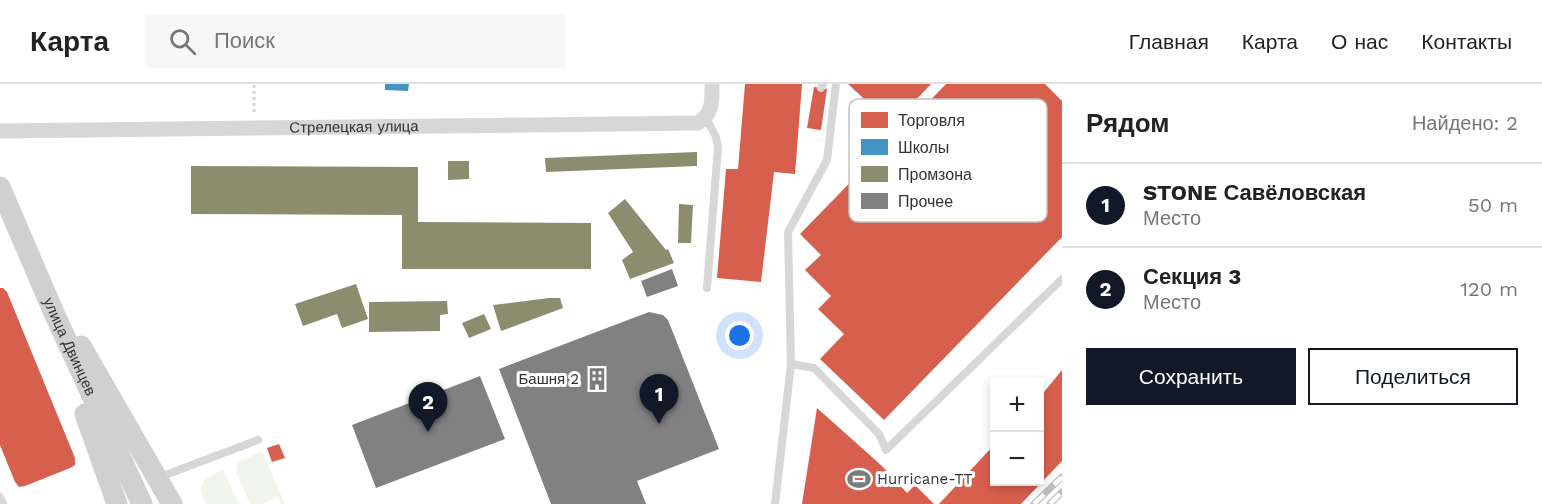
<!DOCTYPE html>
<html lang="ru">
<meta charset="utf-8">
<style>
body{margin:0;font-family:"Work Sans",sans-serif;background:#f6f6f6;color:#222}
.controls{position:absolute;right:18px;bottom:18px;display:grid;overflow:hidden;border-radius:0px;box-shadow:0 3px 9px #0003}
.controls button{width:54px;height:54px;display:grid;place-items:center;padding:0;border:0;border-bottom:2px solid #e0e0e0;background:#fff;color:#222;font:30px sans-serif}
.you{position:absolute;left:740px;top:252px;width:21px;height:21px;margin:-15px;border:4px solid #fff;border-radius:50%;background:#1a73e8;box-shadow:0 0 0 9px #1a73e833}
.badge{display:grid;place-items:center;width:39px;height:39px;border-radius:50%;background:#111827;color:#fff;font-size:20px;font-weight:700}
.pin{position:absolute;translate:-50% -50px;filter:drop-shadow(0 2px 3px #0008)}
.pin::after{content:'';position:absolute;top:32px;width:21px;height:18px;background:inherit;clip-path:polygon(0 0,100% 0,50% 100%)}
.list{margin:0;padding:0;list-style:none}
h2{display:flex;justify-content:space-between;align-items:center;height:78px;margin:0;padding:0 24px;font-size:26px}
h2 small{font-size:20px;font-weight:400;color:#767676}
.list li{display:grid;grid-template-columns:39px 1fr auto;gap:18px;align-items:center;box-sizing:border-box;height:84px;padding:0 24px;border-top:2px solid #e0e0e0}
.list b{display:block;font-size:22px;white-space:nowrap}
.list p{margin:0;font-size:20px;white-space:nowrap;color:#767676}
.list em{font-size:20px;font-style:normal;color:#767676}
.actions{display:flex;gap:12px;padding:18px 24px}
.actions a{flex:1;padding:14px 0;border:2px solid #111827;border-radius:0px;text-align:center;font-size:21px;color:#111827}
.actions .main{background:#111827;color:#fff}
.icon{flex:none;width:33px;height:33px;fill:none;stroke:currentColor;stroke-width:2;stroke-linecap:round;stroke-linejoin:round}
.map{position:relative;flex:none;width:1062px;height:420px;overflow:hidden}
header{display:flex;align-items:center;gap:36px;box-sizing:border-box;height:84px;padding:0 30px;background:#fff;border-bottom:2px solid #e0e0e0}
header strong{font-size:28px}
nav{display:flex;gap:33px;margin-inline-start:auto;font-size:21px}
.search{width:420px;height:54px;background:#f6f6f6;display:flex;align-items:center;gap:15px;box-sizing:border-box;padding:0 21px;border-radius:0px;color:#767676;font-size:22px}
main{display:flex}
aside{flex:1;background:#fff}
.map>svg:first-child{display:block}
.green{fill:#f1f5ed}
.shops{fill:#d6604d}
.schools{fill:#4393c3}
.industry{fill:#8c8c6e}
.building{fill:#818181}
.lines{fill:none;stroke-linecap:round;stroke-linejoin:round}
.path{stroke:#d6d6d6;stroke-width:3;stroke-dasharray:3 3;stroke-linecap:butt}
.lane{stroke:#d7d7d7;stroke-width:8}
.street{stroke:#d7d7d7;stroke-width:15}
.secondary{stroke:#d0d0d0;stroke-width:21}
.rail-casing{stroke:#bebebe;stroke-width:7}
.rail{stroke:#fff;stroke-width:4.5;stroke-dasharray:14;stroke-linecap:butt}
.labels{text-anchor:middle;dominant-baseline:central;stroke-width:6;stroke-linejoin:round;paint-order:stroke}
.street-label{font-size:15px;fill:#333;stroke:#fff}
.poi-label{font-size:15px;fill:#333;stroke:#fff;text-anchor:end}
.key{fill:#fff;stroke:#c2c2c2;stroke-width:1.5}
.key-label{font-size:16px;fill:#333}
</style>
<header>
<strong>Карта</strong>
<div class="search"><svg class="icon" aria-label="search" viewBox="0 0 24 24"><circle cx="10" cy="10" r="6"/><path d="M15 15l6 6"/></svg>Поиск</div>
<nav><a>Главная</a><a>Карта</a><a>О нас</a><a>Контакты</a></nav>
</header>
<main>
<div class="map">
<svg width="1062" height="420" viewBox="0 0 1062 420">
<rect width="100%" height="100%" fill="#fff"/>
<g class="green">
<polygon points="262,367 285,420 281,420 278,413 262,420 250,420 236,388 237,379"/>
<path d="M223,386l16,34h-33c-11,-22 -2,-25 17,-34z"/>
</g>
<g class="shops">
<polygon points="745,0 802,0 795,90 774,88 761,198 717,194 726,85 738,85"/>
<polygon points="848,0 931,0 892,41"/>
<polygon points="946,0 1045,0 1062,17 1062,153 884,336 820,275 844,250 818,225 831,212 805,186 821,171 800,150"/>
<polygon points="814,3 827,5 821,46 807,44"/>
<polygon points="0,204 3,204 7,208 75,374 75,381 70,384 25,402 19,403 15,398 0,361"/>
<polygon points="1062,286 1062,377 1021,420 939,420 994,361 994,398 1040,398 1040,313"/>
<polygon points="817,324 882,382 907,409 915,401 934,420 802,420"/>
<polygon points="279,360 285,374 272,378 267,364"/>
</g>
<polygon class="schools" points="385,0 409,0 408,7 385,6"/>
<g class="industry">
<polygon points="697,68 697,82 546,88 545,74"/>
<polygon points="448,77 469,77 469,95 448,96"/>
<polygon points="191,82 418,83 418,138 591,139 591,185 402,185 402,131 191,130"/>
<polygon points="625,115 666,166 668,165 674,179 630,195 622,176 633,168 608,129"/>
<polygon points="679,120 693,121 691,159 678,159"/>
<polygon points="356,200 368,235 342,244 337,230 303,242 295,220"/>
<polygon points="549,214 560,214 563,224 501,247 493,221"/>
<polygon points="447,217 448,230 440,231 440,247 369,248 369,218"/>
<polygon points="484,230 491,245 469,254 462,239"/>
</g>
<g class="building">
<polygon points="672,185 678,202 647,213 641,197"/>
<polygon points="649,228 663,231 668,236 719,365 637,397 646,420 551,420 499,285"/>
<polygon points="480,292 505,355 376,404 352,341"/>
</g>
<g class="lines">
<polyline class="path" points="254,28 254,1"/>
<g class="lane">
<polyline points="821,4 823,0"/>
<polyline points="706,34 716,53 718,63 707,204"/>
<polyline points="791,280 814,284 879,350 886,366 1062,195"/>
<polyline points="160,393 258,356"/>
<polyline points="0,413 3,420"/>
<polyline points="775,420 791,280 788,148 827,76 836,0"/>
</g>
<path class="street" id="s1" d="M0,47l698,-8c15,-9 14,-22 14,-39"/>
<g class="secondary">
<path id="s2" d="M0,103l54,126 88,191"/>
<polyline points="81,262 172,420"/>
<polyline points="85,330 117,420"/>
</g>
<g class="rail-casing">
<g id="rail">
<polyline points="1034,420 1062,393"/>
<polyline points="1050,420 1062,408"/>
</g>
</g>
<use href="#rail" class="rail"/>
</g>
<defs>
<g id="building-bare" transform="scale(1.8)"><path d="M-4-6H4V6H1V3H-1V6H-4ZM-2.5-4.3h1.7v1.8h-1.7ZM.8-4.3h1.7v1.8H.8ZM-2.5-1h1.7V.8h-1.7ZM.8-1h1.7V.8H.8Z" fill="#7a7a7a" stroke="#fff" stroke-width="2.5" paint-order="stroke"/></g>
<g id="stadium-bare" transform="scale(1.8)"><path d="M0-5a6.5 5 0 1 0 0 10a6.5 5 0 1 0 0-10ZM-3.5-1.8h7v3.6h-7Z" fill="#7a7a7a" stroke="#fff" stroke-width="2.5" paint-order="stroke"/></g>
</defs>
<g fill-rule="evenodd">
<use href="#building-bare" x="597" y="295"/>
<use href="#stadium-bare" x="859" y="395"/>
</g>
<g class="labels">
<g class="street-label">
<text stroke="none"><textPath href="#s1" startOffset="354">Стрелецкая улица</textPath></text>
<text stroke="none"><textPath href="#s2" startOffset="174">улица Двинцев</textPath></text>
</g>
<g class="poi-label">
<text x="579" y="295">Башня 2</text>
<text x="877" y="395" text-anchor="start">Hurricane-TT</text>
</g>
</g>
<rect x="849" y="15" width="198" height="123" rx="9" class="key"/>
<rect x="861" y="28" width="27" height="16" fill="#d6604d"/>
<rect x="861" y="55" width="27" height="16" fill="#4393c3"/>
<rect x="861" y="82" width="27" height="16" fill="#8c8c6e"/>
<rect x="861" y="109" width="27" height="16" fill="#818181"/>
<g class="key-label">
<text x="898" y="42">Торговля</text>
<text x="898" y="69">Школы</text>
<text x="898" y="96">Промзона</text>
<text x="898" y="123">Прочее</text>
</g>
</svg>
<div class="controls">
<button>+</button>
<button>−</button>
</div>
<div class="you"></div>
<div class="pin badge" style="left:659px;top:340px">1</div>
<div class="pin badge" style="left:428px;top:348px">2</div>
</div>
<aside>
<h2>Рядом<small>Найдено: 2</small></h2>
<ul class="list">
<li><span class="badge">1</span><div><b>STONE Савёловская</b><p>Место</p></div><em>50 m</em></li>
<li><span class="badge">2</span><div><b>Секция 3</b><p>Место</p></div><em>120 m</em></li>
</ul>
<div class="actions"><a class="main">Сохранить</a><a>Поделиться</a></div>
</aside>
</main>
